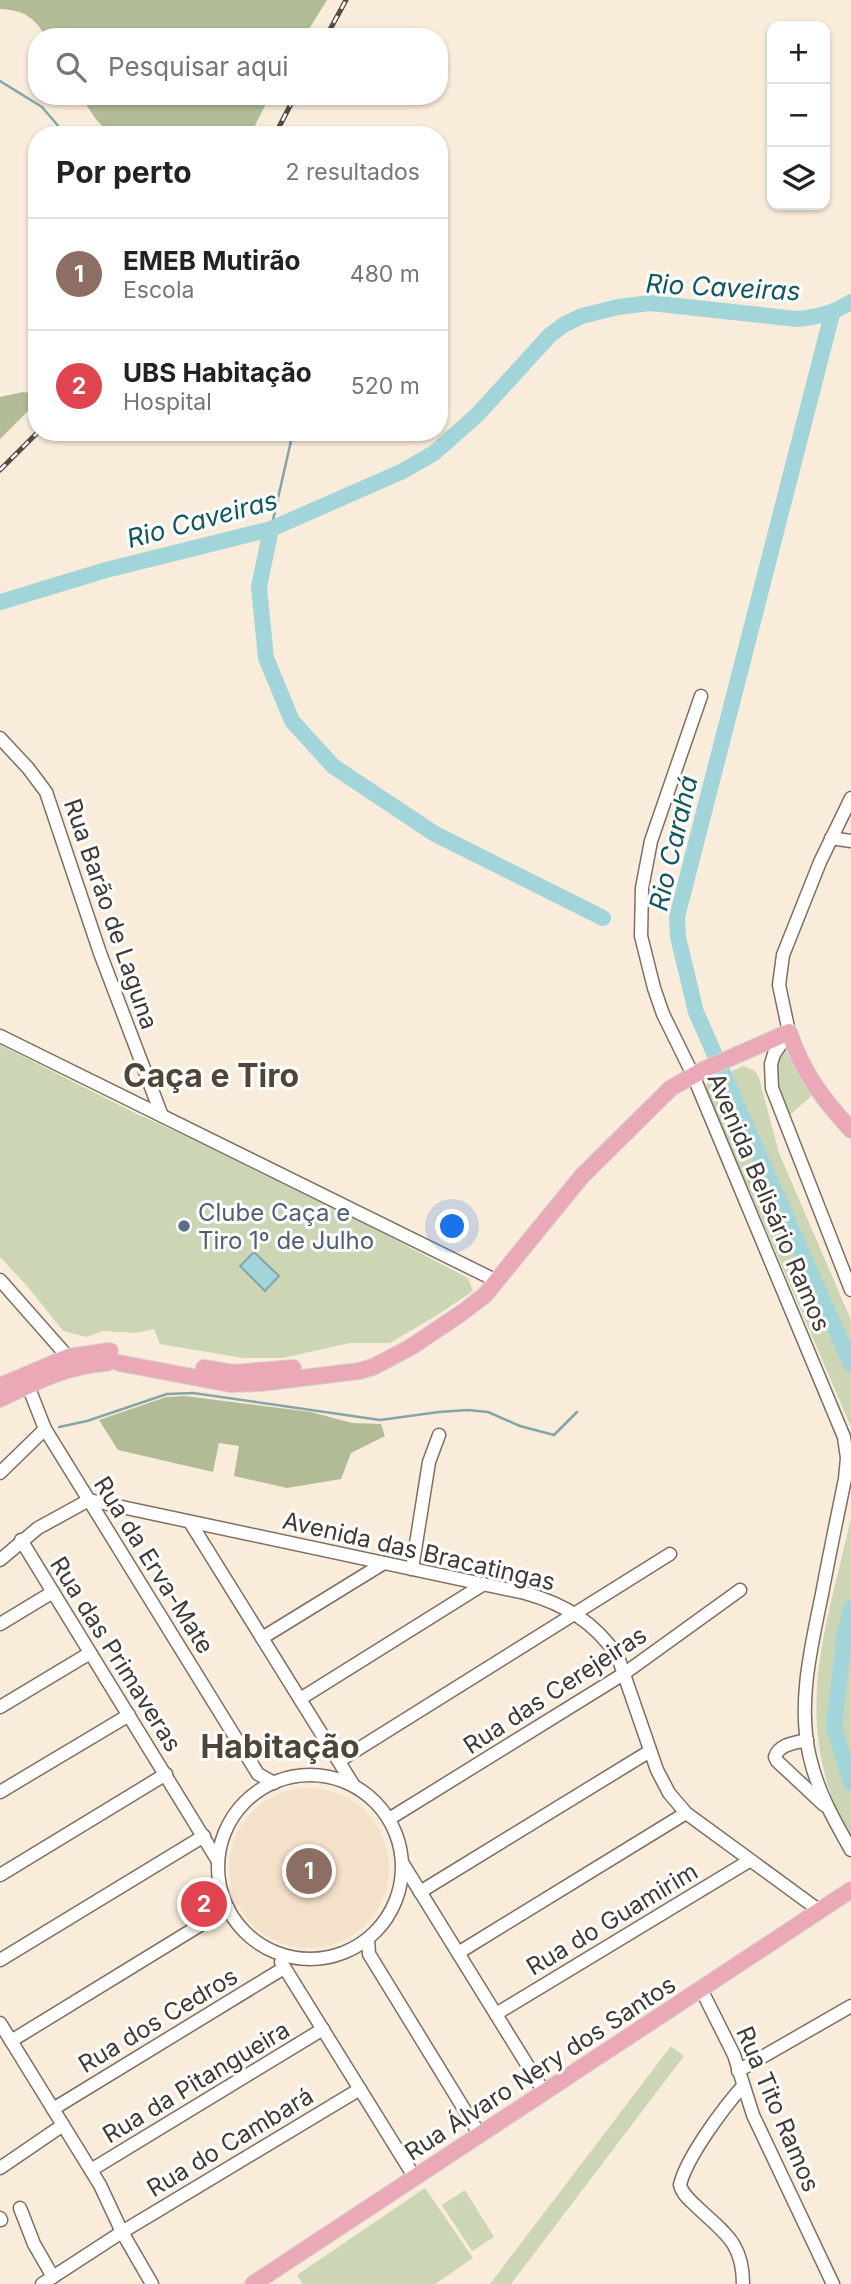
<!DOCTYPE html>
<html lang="pt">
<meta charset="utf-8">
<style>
body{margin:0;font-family:Inter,sans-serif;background:#f6f6f6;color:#222}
.controls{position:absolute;right:21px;top:21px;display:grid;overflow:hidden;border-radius:14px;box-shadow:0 2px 5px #0004}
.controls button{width:63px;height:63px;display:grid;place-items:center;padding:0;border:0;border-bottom:2px solid #e0e0e0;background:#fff;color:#222;font:35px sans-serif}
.you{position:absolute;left:453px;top:1227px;width:24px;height:24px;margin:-18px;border:5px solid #fff;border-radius:50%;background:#1a73e8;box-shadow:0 0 0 10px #1a73e833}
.badge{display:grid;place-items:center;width:46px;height:46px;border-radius:50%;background:#2563eb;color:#fff;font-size:23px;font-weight:700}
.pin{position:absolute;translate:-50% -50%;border:4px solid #fff;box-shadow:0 2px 7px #0006}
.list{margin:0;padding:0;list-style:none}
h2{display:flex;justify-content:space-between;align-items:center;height:91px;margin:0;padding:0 28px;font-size:30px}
h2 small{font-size:23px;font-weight:400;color:#767676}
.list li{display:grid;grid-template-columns:46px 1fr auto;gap:21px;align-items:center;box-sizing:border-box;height:112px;padding:0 28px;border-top:2px solid #e0e0e0}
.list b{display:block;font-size:26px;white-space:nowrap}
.list p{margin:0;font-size:23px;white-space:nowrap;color:#767676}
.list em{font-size:23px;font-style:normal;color:#767676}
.icon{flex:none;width:38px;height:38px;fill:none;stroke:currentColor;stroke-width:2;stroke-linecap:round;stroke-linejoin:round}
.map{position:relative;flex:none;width:851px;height:2284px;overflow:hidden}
.search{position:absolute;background:#fff;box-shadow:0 2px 5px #0004;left:28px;top:28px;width:420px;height:77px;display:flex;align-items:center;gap:18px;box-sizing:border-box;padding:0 24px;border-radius:28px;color:#767676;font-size:26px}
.panel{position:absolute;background:#fff;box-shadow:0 2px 5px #0004;left:28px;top:126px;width:420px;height:315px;border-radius:28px}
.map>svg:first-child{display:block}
.built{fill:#f4e1ca}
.green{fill:#ccd6b4}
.forest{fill:#b1bc96}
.water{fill:#a2d5da;stroke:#84a6a8;stroke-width:2}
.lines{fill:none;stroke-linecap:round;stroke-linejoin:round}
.stream{stroke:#84a6a8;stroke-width:2.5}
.river{stroke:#a2d5da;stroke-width:16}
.minor-casing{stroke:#7d7062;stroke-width:15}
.major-casing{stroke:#d5d4d2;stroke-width:18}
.minor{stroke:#fff;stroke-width:12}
.major{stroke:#eba9b8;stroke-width:16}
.rail-casing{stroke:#524c44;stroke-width:5}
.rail{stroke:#fff;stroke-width:2.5;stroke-dasharray:8;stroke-linecap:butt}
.service-dot{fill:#5c6f8a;stroke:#fff;stroke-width:2.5}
.labels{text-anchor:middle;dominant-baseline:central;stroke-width:6;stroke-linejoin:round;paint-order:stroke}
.street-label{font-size:24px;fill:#3f3a33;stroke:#fff}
.service-label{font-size:24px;fill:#4e5e75;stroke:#fff;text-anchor:start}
.water-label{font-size:26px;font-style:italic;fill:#10585e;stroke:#fff}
.district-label{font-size:32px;font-weight:bold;fill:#504537;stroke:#fff}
</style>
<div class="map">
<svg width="851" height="2284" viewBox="0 0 851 2284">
<rect width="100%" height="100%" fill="#faecdb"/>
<circle class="built" cx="309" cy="1868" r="80"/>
<g class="green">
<polygon points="789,1032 817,1091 783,1121 770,1075"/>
<polygon points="0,1045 137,1114 240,1160 310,1195 468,1278 473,1291 439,1314 390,1343 350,1343 282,1358 243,1358 160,1344 154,1329 137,1333 103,1331 86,1337 63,1331 28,1287 0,1257"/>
<polygon points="744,1066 755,1071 759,1078 779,1153 851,1320 851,1427 706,1089 707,1082"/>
<path d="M851,1518v322c-62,-117 -27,-202 0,-322z"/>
<polygon points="671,2046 684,2056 511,2284 490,2284"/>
<polygon points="425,2188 473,2258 435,2284 303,2284 297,2275"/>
<polygon points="465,2190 494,2237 472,2251 442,2205"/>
</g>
<g class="forest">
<path d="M0,0h327l-23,37h-258c-12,-20 -22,-27 -46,-28z"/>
<path d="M81,96h189l-20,39h-137c-15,-10 -23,-24 -32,-39z"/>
<polygon points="23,392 37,394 37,402 0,439 0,397"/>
<polygon points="185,1396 311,1412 352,1423 381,1424 385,1436 351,1453 341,1479 287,1488 234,1476 239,1446 219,1443 213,1472 118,1450 99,1420 166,1397"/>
</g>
<polygon class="water" points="254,1252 279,1276 265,1291 240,1266"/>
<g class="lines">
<g class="stream">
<polyline points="0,81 42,107 66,135"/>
<polyline points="271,529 293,432"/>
<polyline points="803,1306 823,1298"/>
<polyline points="59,1427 87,1421 167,1394 193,1393 380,1420 439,1412 468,1410 488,1412 520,1426 554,1435 577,1412"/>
</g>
<g class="river">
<polyline points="832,314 677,917 678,937 696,1012 851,1364"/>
<polyline points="271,529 259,587 266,658 292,721 333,766 435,834 603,918"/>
<path d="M0,602l106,-32 165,-41 132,-58 31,-18 43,-38 73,-80 15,-11 17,-8 36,-9 32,-4 147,16c22,-2 36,-6 54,-17"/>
<polyline points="851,1608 844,1639 834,1727 851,1783"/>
</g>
<g class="minor-casing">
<g id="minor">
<path d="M701,696l-50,145 -9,47 -1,48 13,52 9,26 30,61 151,362 3,21 -2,21c-8,39 -16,77 -23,115 -11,53 -25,111 -12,164 8,34 24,62 41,92"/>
<polyline points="0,738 28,768 46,792 100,953 162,1116"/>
<polyline points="851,798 820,862 783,955 779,985 789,1032 774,1054 771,1064 772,1088 851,1290"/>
<polyline points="831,838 851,841"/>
<polyline points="0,1036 497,1281"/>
<polyline points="0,1280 68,1357"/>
<polyline points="25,1378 45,1429 258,1774 274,1783"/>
<polyline points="0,1473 45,1429"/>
<polyline points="190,1522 354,1786"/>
<polyline points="21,1540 218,1861"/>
<path d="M0,1560l38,-32 51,-28 436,93c39,11 70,29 93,64l39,113 12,23 17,20 134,98"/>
<polyline points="412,1569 429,1462 439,1435"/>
<polyline points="0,1624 53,1592"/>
<polyline points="262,1638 384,1563"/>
<polyline points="300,1699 484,1584"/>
<polyline points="0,1707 90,1653"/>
<path d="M807,1740c-12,3 -28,4 -32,17l2,4 47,44"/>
<polyline points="339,1761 670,1554"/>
<circle cx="310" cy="1867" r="92"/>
<polyline points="0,1792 129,1715"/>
<polyline points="389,1819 625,1673 740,1590"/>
<polyline points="403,1864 544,2092"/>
<polyline points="0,1875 166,1774"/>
<polyline points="420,1892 650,1751"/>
<polyline points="368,1939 369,1954 480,2135"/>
<polyline points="458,1953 686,1813"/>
<polyline points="0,1960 204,1836"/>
<polyline points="281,1962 415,2178"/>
<polyline points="701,1989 734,2055 753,2115 833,2284"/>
<polyline points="496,2014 749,1861"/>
<polyline points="0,2023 100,2185 122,2232 152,2284"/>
<polyline points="11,2041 228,1908"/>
<polyline points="738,2071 851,2006"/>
<path d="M743,2086c-19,21 -57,72 -63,99 2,9 10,15 16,21 28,27 47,36 47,78"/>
<polyline points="53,2109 284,1968"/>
<polyline points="0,2168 63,2125"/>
<polyline points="91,2170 323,2029"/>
<polyline points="20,2208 34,2244 53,2277"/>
<polyline points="0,2218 1,2220"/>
<polyline points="42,2284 122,2232 360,2089"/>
</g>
</g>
<g class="major-casing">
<g id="major">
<path d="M119,1363l111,21 31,-1 98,-12 14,-4 38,-20 52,-35 22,-17 97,-119 89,-88 32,-18 86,-38c14,41 33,66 62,98"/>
<polyline points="204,1368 234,1373 293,1368"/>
<polyline points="0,1386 68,1357 110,1351"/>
<path d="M0,1399c35,-17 68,-34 107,-36"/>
<polyline points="253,2284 851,1890"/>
</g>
</g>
<use href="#minor" class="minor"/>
<use href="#major" class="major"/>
<g class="rail-casing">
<g id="rail">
<polyline points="326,37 346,0"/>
<polyline points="275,135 295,96"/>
<polyline points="0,470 38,432"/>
</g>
</g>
<use href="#rail" class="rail"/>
</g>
<circle class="service-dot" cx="184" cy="1226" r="7"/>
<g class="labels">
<g class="street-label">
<text transform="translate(111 914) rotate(71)">Rua Barão de Laguna</text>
<text transform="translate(769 1202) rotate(67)">Avenida Belisário Ramos</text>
<text transform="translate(419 1551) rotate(13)">Avenida das Bracatingas</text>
<text transform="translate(154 1565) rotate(58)">Rua da Erva-Mate</text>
<text transform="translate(116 1654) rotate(58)">Rua das Primaveras</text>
<text transform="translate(555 1690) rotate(-33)">Rua das Cerejeiras</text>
<text transform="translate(612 1919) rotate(-31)">Rua do Guamirim</text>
<text transform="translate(158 2020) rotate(-31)">Rua dos Cedros</text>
<text transform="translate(540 2068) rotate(-33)">Rua Álvaro Nery dos Santos</text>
<text transform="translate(196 2082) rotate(-31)">Rua da Pitangueira</text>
<text transform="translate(778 2109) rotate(67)">Rua Tito Ramos</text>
<text transform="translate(230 2142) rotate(-31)">Rua do Cambará</text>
</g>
<g class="service-label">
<text x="198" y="1212">Clube Caça e<tspan x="198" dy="28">Tiro 1º de Julho</tspan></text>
</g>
<g class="water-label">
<text transform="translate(723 287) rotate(3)">Rio Caveiras</text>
<text transform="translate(202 519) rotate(-15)">Rio Caveiras</text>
<text transform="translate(673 843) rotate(-77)">Rio Carahá</text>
</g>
<g class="district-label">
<text x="211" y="1075">Caça e Tiro</text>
<text x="280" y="1746">Habitação</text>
</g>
</g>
</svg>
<div class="controls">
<button>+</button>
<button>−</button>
<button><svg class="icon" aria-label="layers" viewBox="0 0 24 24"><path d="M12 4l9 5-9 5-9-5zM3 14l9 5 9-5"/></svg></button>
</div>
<div class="you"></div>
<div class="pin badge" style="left:309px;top:1871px;background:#8d6e63">1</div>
<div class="pin badge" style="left:204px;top:1904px;background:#e0444e">2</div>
<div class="search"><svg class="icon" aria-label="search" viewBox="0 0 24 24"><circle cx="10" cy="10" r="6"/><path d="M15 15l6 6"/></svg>Pesquisar aqui</div>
<section class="panel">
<h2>Por perto<small>2 resultados</small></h2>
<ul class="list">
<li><span class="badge" style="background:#8d6e63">1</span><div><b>EMEB Mutirão</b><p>Escola</p></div><em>480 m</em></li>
<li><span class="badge" style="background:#e0444e">2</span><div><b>UBS Habitação</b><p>Hospital</p></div><em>520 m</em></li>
</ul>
</section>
</div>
